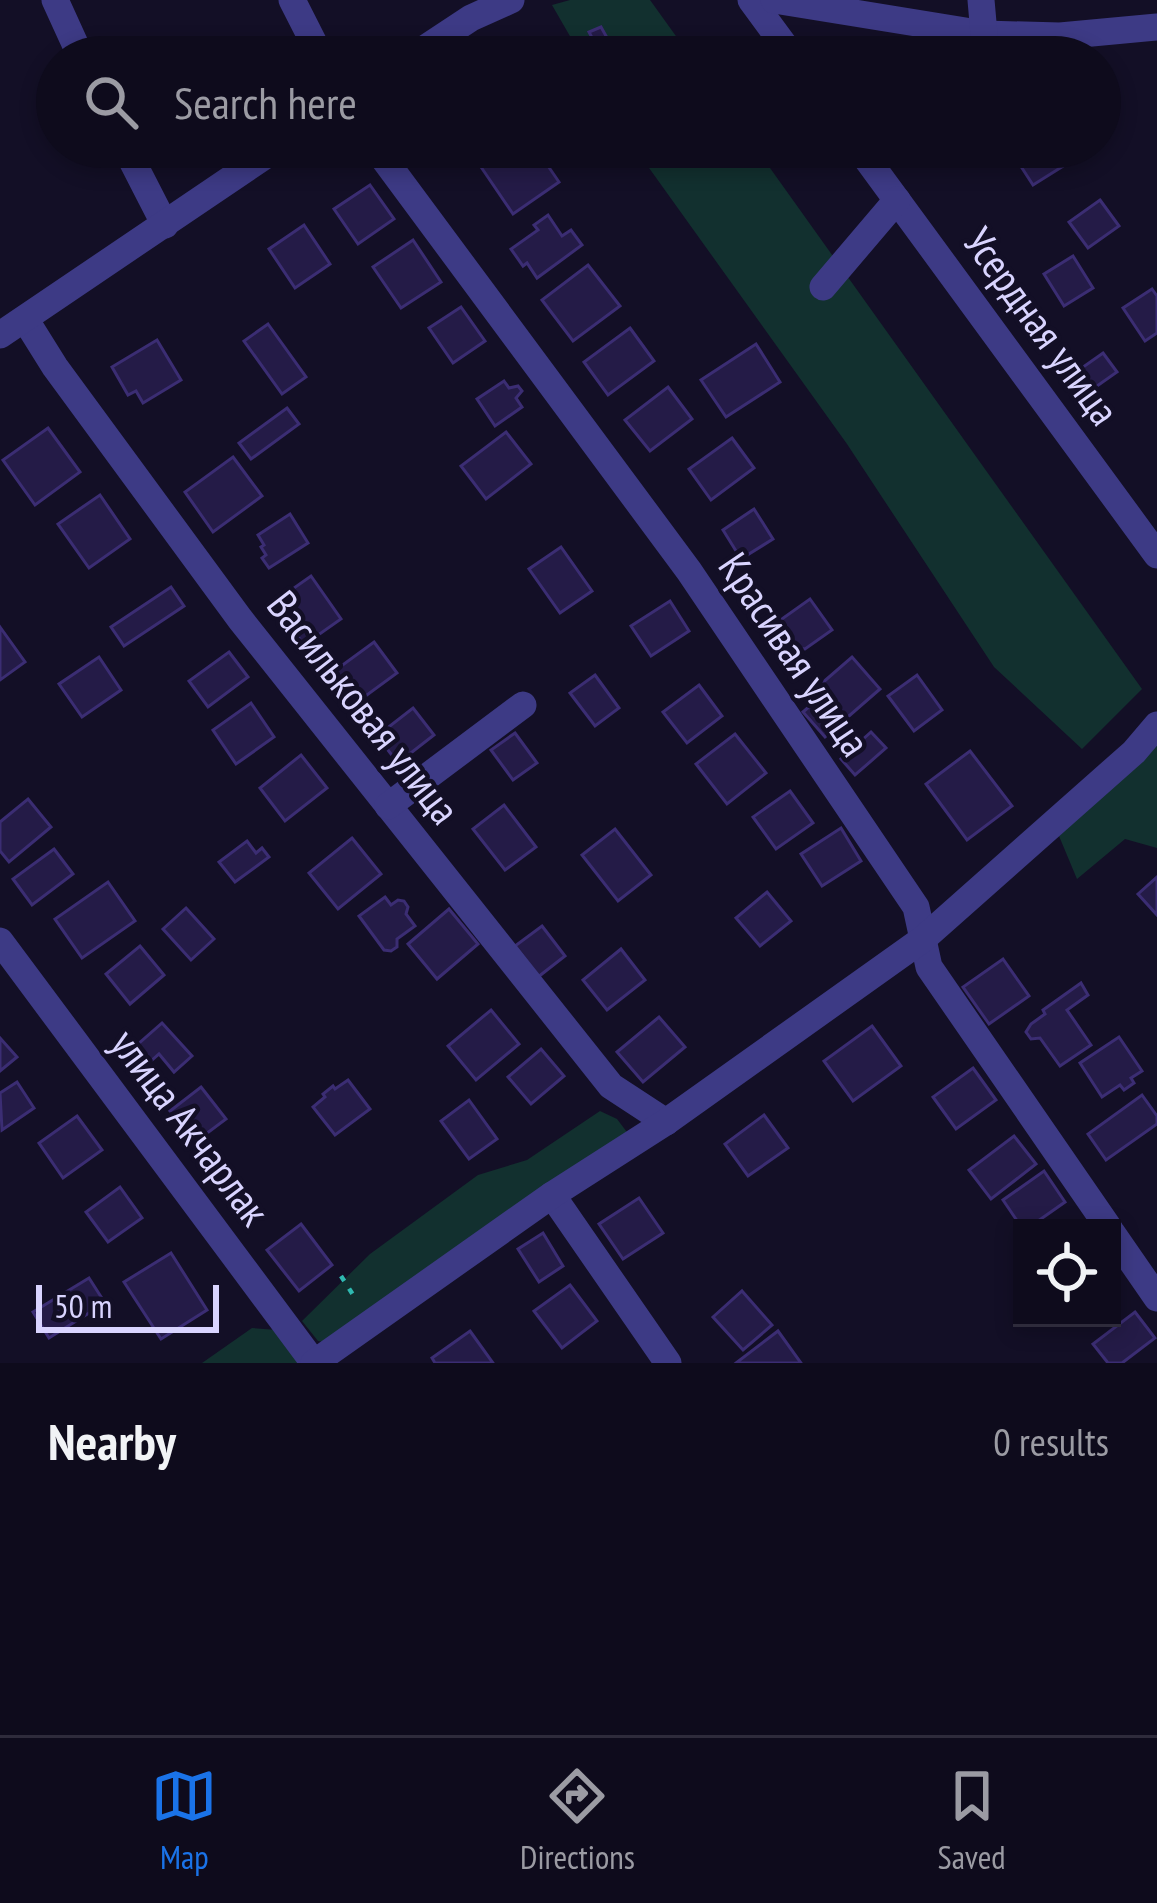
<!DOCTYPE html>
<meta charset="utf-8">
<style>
body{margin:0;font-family:"PT Sans Narrow",sans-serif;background:#1c1929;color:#f1f3f6}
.controls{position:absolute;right:36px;bottom:36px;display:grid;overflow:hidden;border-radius:0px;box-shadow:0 6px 18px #0003}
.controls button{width:108px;height:108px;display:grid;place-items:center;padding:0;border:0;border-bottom:3px solid #2e2b3b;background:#0e0b1c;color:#f1f3f6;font:60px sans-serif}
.scale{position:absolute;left:36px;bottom:30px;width:183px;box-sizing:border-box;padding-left:12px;border:6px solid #d9d4ff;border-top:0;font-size:33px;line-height:42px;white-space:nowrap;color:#d9d4ff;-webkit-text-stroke:9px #130f26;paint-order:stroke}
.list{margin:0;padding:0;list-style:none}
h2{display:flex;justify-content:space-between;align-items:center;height:156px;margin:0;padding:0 48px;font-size:51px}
h2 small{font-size:39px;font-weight:400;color:#9b9ba3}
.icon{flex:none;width:66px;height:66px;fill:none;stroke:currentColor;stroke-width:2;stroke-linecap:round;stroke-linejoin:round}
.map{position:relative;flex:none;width:1157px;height:1363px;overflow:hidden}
.search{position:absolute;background:#0e0b1c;box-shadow:0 6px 18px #0003;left:36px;right:36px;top:36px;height:132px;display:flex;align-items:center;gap:30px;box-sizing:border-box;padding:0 42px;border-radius:66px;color:#9b9ba3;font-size:45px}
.sheet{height:372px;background:#0e0b1c}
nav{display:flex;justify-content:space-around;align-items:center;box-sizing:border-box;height:168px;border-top:3px solid #2e2b3b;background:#0e0b1c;font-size:33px;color:#9b9ba3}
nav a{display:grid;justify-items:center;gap:6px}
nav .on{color:#1a73e8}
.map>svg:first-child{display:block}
.green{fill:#12302f}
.building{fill:#241b47;stroke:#3b2d73;stroke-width:3}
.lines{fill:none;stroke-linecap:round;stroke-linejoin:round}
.path{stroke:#2fb8b0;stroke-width:4.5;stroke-dasharray:6 9;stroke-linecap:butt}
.minor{stroke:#3d3a85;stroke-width:27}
.labels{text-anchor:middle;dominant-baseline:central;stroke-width:9;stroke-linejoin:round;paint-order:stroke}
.street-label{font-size:42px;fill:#d9d4ff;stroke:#130f26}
</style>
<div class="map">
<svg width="1157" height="1363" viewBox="0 0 1157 1363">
<rect width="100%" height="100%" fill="#130f26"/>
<g class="green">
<polygon points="570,0 650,0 691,57 582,57 552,5"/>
<polygon points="634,147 755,147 1142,689 1082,749 994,667 847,444"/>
<polygon points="1157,724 1157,848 1125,839 1077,879 1059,836"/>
<polygon points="600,1111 617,1119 633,1140 355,1349 318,1341 302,1321 370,1254 478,1175 527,1160"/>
<polygon points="252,1328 277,1330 300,1363 202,1363"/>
</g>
<g class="building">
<polygon points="601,27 610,43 598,49 589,32"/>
<polygon points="510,147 535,147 559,182 513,214 481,167"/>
<polygon points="1024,147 1057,147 1068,163 1033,185 1013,154"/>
<polygon points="370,185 394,219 358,244 334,209"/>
<polygon points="1100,200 1119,226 1088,248 1069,222"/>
<polygon points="548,215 562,236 571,230 582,245 537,278 527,263 523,266 511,249 538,230 534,225"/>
<polygon points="304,225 330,264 295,288 269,249"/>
<polygon points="413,240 441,282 401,308 373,267"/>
<polygon points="1073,256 1093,288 1064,306 1044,274"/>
<polygon points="588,265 620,306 573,341 542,300"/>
<polygon points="1152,289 1157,296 1157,333 1145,341 1123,308"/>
<polygon points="461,307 485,341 453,363 429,328"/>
<polygon points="268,324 306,377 282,394 244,341"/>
<polygon points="630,328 654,361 608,395 584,362"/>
<polygon points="157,340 181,380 143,403 136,391 128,395 112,367"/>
<polygon points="756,344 780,382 726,417 701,380"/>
<polygon points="1103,353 1117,372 1090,391 1076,372"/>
<polygon points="504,381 509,388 518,386 522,391 516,398 522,407 495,426 477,399"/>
<polygon points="668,387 692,419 650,451 625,420"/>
<polygon points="287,408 299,424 251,459 239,443"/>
<polygon points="48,428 80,472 35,505 3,460"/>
<polygon points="506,432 531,464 486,499 461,466"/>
<polygon points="732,438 754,468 711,500 689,469"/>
<polygon points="233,457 262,496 213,532 185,492"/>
<polygon points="100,495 130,539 89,568 58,524"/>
<polygon points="754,509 773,539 741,559 723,530"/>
<polygon points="290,514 308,543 269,568 262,558 266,555 261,547 264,545 258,535"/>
<polygon points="561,547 592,591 560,613 529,569"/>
<polygon points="311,576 341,619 304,645 274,602"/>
<polygon points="171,587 184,606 124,646 111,627"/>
<polygon points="810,599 832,630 805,649 798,648 779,621"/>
<polygon points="670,601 689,631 651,656 631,626"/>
<polygon points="0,627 25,662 0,680"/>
<polygon points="374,642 397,673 356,703 333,672"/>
<polygon points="229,652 248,677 208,707 189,681"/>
<polygon points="99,657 121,690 82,717 59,684"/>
<polygon points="852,657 880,689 825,737 803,712 827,691 821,684"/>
<polygon points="595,675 619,708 595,726 570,693"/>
<polygon points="917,675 942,710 914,731 888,696"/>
<polygon points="699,685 722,716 687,743 663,712"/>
<polygon points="251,703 274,737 236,764 213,730"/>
<polygon points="413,708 434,735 398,763 377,736"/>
<polygon points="871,732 886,748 855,775 841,759"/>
<polygon points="515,733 537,763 513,780 491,750"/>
<polygon points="735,734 766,773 727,804 696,764"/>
<polygon points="970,751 1012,806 967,840 926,784"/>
<polygon points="301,755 327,788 285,821 260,788"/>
<polygon points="790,791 813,823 776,849 753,817"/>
<polygon points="28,799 51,827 9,862 0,851 0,822"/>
<polygon points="504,805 536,847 505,870 473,829"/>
<polygon points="841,828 861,861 822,886 801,854"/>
<polygon points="615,829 651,875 618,901 582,855"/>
<polygon points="352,838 381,874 338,909 309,873"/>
<polygon points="247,841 256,853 262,848 269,857 235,882 219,862"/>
<polygon points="54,849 73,874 32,905 13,879"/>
<polygon points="1157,877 1157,915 1138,894"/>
<polygon points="108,882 135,921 82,958 55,919"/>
<polygon points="767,892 791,921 760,946 736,918"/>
<polygon points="385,897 391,905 398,900 404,901 408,907 406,914 415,926 397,939 397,947 391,951 384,950 359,916"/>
<polygon points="186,908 214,939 191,960 163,929"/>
<polygon points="449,909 478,944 437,979 408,944"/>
<polygon points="542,926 565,956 538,977 515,946"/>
<polygon points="140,946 164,975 130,1004 106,974"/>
<polygon points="621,949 645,980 607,1010 583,980"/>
<polygon points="1003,959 1029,996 989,1024 963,987"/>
<polygon points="1081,983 1088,995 1067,1010 1091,1045 1060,1066 1040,1038 1031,1039 1026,1032 1031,1024 1045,1014 1043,1010"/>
<polygon points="491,1010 519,1044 476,1080 448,1046"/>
<polygon points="659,1017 685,1047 643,1082 617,1052"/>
<polygon points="162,1023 192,1056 174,1072 159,1054 142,1069 128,1053"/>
<polygon points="872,1026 901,1066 853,1101 824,1061"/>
<polygon points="1119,1037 1142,1071 1131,1078 1134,1083 1124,1090 1120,1085 1102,1097 1080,1063"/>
<polygon points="0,1038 17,1057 0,1071"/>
<polygon points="541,1049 564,1076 531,1104 508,1077"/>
<polygon points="973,1068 996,1100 956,1129 933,1097"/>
<polygon points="348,1080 370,1109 335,1135 313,1107 325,1097 323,1094 333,1086 335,1089"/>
<polygon points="17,1082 34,1108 2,1130 0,1093"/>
<polygon points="201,1087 226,1119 194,1143 170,1111"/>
<polygon points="1142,1095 1157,1116 1157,1124 1106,1160 1088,1134"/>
<polygon points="469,1100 497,1139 469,1159 441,1121"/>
<polygon points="764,1115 788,1148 748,1176 725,1144"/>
<polygon points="77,1116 102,1150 63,1178 39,1143"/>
<polygon points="1014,1136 1036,1164 991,1199 969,1170"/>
<polygon points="1044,1171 1065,1202 1028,1228 1022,1228 1003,1200"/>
<polygon points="120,1187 142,1218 108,1242 86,1212"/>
<polygon points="639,1198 663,1233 623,1259 599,1224"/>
<polygon points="301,1224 332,1265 299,1291 267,1250"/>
<polygon points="543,1233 563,1266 539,1282 518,1249"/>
<polygon points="171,1253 207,1310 161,1339 124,1282"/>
<polygon points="89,1278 105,1303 49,1338 33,1312"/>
<polygon points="570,1285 597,1321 562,1348 534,1311"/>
<polygon points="742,1291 772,1325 743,1350 713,1317"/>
<polygon points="1135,1312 1155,1338 1122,1363 1108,1363 1093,1344"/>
<polygon points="470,1331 493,1363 435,1363 432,1358"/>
<polygon points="778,1331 801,1363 736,1363"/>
</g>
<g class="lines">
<polyline class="path" points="341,1276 357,1301"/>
<g class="minor">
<polyline points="55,0 81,57"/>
<polyline points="292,0 321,57"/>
<polyline points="751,0 793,57"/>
<polyline points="774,0 984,34 1060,36 1157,27"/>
<polyline points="981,0 984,34"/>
<polyline points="412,57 471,18 511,0"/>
<polyline points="125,147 165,225"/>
<polyline points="375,147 689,571 916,907 929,967 1109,1228"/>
<polyline points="858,147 1157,555"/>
<polyline points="823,287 897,200"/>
<polyline points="25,319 55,367 240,619 611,1086 666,1122"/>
<polyline points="0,335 278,147"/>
<polyline points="388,806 523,705"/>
<polyline points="0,941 314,1363"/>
<polyline points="552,1195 668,1363"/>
<polyline points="1112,1233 1157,1298"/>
<polyline points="314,1363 552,1195 666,1122 923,939 1134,752 1157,725"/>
</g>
</g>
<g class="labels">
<g class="street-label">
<text transform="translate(1042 326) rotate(54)">Усердная улица</text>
<text transform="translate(795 654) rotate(56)">Красивая улица</text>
<text transform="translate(364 707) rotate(52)">Васильковая улица</text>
<text transform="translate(191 1127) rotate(53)">улица Акчарлак</text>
</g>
</g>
</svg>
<div class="controls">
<button><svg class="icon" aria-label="locate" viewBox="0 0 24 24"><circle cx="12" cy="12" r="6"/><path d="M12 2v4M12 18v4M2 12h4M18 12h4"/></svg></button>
</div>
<div class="scale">50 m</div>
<div class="search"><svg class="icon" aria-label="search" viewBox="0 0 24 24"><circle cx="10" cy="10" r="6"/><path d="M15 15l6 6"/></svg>Search here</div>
</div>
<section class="sheet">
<h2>Nearby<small>0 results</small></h2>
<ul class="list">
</ul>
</section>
<nav>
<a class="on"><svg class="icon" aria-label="map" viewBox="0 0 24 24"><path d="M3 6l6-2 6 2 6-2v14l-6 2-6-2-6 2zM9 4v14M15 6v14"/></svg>Map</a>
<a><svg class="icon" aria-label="directions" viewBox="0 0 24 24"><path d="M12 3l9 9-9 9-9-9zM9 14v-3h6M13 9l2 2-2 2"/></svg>Directions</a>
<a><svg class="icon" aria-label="saved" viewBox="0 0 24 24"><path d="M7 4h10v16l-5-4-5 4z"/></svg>Saved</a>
</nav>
